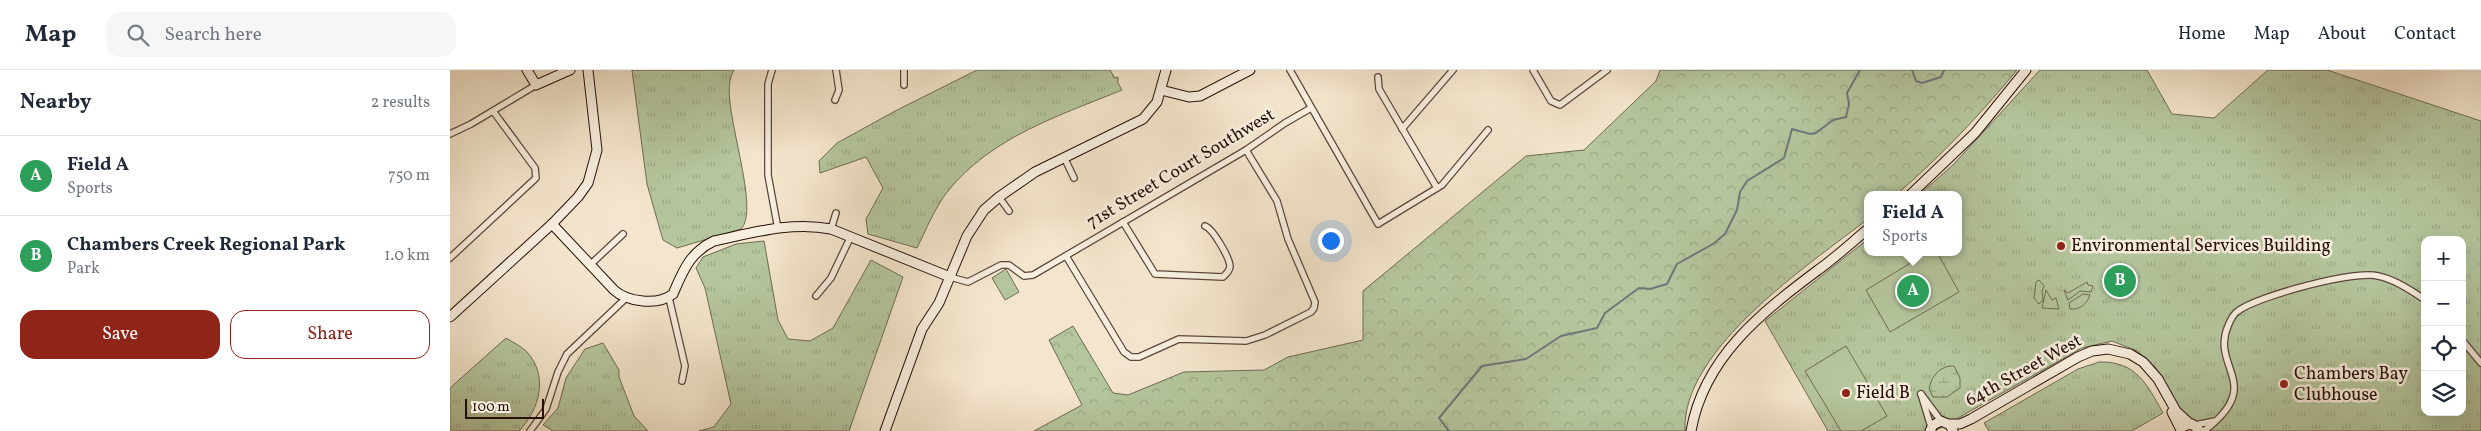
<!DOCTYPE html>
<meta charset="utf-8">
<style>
body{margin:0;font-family:Vollkorn,serif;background:#f6f6f7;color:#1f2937}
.controls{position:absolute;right:15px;bottom:15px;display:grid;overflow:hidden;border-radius:10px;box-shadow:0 5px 20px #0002}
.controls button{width:45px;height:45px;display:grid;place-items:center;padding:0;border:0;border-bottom:1px solid #e0e1e3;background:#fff;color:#1f2937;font:25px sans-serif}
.scale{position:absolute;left:15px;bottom:12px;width:79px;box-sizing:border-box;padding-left:5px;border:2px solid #261008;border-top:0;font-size:14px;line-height:18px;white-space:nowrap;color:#261008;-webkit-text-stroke:4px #f8efdf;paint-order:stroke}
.you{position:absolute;left:880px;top:170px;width:18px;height:18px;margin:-12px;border:4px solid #fff;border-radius:50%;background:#1a73e8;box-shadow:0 0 0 8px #1a73e833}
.badge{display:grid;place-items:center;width:32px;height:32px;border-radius:50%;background:#8f2418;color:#fff;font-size:16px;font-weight:700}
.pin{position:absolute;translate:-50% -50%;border:2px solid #fff;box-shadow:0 1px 5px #0006}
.popup{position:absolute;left:1414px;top:121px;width:98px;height:65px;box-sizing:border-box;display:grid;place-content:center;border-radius:10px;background:#fff;filter:drop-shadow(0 1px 4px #0005);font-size:16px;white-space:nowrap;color:#747a83}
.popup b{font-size:19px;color:#1f2937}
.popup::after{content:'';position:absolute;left:50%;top:100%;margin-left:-10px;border:10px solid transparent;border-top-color:#fff}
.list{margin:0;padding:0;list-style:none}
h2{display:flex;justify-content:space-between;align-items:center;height:65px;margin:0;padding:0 20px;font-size:21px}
h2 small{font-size:16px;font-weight:400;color:#747a83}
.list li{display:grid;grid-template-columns:32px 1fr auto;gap:15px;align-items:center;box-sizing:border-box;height:80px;padding:0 20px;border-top:1px solid #e0e1e3}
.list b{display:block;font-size:19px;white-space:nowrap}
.list p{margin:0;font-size:16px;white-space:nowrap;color:#747a83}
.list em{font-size:16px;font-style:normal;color:#747a83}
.actions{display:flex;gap:10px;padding:15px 20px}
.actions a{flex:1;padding:11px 0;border:1px solid #8f2418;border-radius:15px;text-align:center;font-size:18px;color:#8f2418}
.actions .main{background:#8f2418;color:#fff}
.icon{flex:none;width:28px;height:28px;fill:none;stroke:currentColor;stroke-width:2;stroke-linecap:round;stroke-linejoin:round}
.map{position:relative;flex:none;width:2031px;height:361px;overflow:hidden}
header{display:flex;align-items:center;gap:30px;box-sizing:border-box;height:70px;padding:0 25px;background:#fff;border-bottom:1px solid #e0e1e3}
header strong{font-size:24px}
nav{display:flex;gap:28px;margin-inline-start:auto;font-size:18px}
.search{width:350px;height:45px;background:#f6f6f7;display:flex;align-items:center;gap:12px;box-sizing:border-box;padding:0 18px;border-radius:15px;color:#747a83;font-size:19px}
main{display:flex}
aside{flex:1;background:#fff}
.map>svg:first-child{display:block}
.grass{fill:url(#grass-tufts);stroke:#6e6b53;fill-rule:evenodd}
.forest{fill:url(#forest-crowns);stroke:#6e6b53}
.wetland{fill:url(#wetland-marsh);stroke:#6e6b53}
.garden{fill:#b5c69e;stroke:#6e6b53}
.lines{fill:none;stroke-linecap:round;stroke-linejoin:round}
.stream{stroke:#707778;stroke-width:2}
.street-casing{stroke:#5a463a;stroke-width:8}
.secondary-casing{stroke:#261008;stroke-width:11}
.street{stroke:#f8efdf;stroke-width:5.5}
.secondary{stroke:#f8efdf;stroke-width:9}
.poi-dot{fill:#8f2418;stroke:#f8efdf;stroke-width:2}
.labels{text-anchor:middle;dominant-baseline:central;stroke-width:5;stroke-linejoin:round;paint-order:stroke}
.street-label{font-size:18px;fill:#261008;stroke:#f8efdf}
.poi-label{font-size:18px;fill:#261008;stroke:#f8efdf;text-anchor:start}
</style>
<header>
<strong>Map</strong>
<div class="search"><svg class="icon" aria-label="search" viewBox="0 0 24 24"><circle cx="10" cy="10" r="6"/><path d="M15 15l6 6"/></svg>Search here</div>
<nav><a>Home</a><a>Map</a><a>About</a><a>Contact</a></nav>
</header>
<main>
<aside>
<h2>Nearby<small>2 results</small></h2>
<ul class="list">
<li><span class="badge" style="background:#2e9e5b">A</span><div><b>Field A</b><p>Sports</p></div><em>750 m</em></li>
<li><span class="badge" style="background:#2e9e5b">B</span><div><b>Chambers Creek Regional Park</b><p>Park</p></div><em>1.0 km</em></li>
</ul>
<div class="actions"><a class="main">Save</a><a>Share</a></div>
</aside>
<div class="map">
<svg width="2031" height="361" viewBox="0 0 2031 361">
<defs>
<pattern id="grass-tufts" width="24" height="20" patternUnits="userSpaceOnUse" patternTransform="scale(1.25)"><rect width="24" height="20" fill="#b5c69e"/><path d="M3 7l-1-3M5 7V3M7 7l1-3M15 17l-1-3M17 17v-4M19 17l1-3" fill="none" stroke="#9ca987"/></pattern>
<pattern id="forest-crowns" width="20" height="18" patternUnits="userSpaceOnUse" patternTransform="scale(1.25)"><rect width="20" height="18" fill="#b5c69e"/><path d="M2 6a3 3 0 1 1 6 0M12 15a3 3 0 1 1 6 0" fill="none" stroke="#9ca987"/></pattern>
<pattern id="wetland-marsh" width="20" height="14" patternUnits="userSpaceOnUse" patternTransform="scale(1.25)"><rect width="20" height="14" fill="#b5c69e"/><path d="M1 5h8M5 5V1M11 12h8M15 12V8" fill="none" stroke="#9ca987"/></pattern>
</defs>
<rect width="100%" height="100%" fill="#f4e6ce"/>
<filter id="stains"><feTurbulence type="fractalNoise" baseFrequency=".004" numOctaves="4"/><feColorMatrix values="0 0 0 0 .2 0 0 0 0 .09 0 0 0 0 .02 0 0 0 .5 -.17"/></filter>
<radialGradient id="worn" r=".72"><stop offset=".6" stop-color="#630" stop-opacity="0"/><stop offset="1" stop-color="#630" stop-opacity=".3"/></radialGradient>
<g class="grass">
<path d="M182,0h102c-1,3 -4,7 -4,11 -7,30 31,129 11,148l-64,19 -14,-8 -16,-56z"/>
<path d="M527,0h133l5,8 3,-1v6l4,7c-61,25 -131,47 -174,101 -13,16 -22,39 -31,57l-49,-14 -2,-15 17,-31 -17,-31 -46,16 -1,-12 18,-18 60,-33z"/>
<path d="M1590,0h107l25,44 42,4 54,-48h59l154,51v310h-276l-4,-9 -9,-1 -16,-16 -20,-37 -19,-17 -25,-10 -30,7 -147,83h-107l-63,-110 103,-82v13h90v-57h-39l34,-30zM1975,170h37v172h-37z"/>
<polygon points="314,171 328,250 338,269 360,271 383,258 421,190 453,207 399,361 249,361 264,357 281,334 255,218 246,198 253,187 286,174"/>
<path d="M56,268c6,4 15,8 20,13 23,24 14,58 -7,80h-69v-43z"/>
<polygon points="153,273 169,300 169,307 184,346 198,361 103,361 93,355 108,338 116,308 135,279"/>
<path d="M1649,292c37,-1 48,22 64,51l-31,18h-143l-5,-8 94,-54z"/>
</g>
<path class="forest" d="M1210,0h357c-37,45 -77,87 -121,125h-28v24c-58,45 -187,130 -183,212h-651l48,-26 -33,-65 24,-14 40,67 15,2 56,-23 80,-2 24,-13 75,-17v-49l163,-135 58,-6 72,-69z"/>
<path class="wetland" d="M1500,296h4l6,12v10l-13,9h-14l-4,-8c2,-12 9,-21 21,-23z"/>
<g class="garden">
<polygon points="1479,182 1487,182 1509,222 1440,262 1416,220"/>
<polygon points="556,199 569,222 555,230 542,208"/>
<polygon points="1589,210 1594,216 1592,221 1593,230 1589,234 1584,228 1586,212"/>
<polygon points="1637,212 1638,215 1643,216 1641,222 1630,221 1618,230 1614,220 1618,223"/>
<polygon points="1596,220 1602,230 1606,228 1609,239 1592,238"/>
<path d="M1633,224l7,1c-3,9 -10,15 -20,14l-1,-6z"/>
<polygon points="1396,276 1437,346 1411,361 1391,361 1355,301"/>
</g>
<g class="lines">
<g class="stream">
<polyline points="1462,0 1466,11 1472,13 1491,7 1494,0"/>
<polyline points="999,361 989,348 1032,296 1076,289 1111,266 1147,258 1155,243 1189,218 1200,219 1217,214 1227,194 1263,174 1275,164 1287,140 1290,122 1297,111 1334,88 1342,59 1360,64 1366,63 1383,50 1396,47 1399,34 1397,23 1410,0"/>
</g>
<g class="street-casing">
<g id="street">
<polyline points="322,0 318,14 318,105 328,159"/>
<polyline points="454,0 454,15"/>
<polyline points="840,0 928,154 992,115 1038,60"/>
<polyline points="1083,0 1101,31 1110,35 1157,0"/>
<polyline points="928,7 929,19 987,118"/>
<polyline points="385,30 389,20 386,0"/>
<polyline points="952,59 1003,0"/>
<polyline points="0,64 21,54 86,15"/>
<polyline points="614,87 624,108"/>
<polyline points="549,127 559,141"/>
<path d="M673,152l32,52 68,3c3,-3 6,-5 7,-10 0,-9 -17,-38 -25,-41"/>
<polyline points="381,159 386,143"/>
<polyline points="616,186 674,282 681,287 689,287 729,269 796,271 815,265 861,242 864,238 865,232 838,169 827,131 796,80"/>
<polyline points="0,188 86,108 85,98 43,41"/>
<polyline points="140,195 173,164"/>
<polyline points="500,207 518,212 551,195 559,195 574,206 583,205 796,80 835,53 861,38"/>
<polyline points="366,226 381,208 401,166"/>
<polyline points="219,228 235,296 232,311"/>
<polyline points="2012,270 2031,293"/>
<polyline points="1471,324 1481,357"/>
<polyline points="1471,324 1491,351"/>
<polyline points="1745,355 1765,351"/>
<polyline points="80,361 96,339 108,302 117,284 175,229"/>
<path d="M1754,361c62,-47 6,-63 24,-105 2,-5 5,-12 10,-15 20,-15 116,-41 140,-35 16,3 33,14 47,24"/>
</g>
</g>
<g class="secondary-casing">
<g id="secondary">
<polyline points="77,0 86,15 120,0"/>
<polyline points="711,20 739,27 750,26 800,0"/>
<polyline points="1460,125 1525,63 1576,0"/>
<path d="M102,154l62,66c13,12 44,16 59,4 10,-23 17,-42 41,-53 38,-8 78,-20 117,-12l119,48"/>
<polyline points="0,247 102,154 128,127 138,113 147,80 138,0"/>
<polyline points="1722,342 1731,360"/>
<polyline points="1499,354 1510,354 1521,349 1628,287 1642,281 1658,279 1680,284 1693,292 1708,309 1726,341 1739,353"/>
<polyline points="1734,356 1742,354 1750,361"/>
<polyline points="435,361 472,259 489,233 517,166 534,140 549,127 585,102 693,49 707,32 716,0"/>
<path d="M1241,361c13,-74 71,-119 127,-161 17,-12 33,-27 50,-41"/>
<polyline points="1480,361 1483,355 1491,351 1500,355 1503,361"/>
</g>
</g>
<use href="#street" class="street"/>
<use href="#secondary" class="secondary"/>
</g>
<g class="poi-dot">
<circle cx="1611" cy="176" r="5"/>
<circle cx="1834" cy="314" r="5"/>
<circle cx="1396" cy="323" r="5"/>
</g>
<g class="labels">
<g class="street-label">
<text transform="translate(731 99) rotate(-31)">71st Street Court Southwest</text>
<text transform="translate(1574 301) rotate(-29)">64th Street West</text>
</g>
<g class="poi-label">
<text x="1621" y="176">Environmental Services Building</text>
<text x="1844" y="304">Chambers Bay<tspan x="1844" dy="21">Clubhouse</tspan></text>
<text x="1406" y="323">Field B</text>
</g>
</g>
<rect width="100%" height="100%" filter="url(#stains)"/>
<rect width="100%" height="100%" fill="url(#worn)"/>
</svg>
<div class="controls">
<button>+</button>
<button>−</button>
<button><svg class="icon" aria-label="locate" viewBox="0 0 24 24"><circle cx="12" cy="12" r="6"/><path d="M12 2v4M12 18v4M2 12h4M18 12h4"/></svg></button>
<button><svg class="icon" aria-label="layers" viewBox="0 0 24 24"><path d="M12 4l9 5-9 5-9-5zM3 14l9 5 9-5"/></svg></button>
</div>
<div class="scale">100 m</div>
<div class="you"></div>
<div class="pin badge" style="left:1463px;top:221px;background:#2e9e5b">A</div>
<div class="popup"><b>Field A</b>Sports</div>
<div class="pin badge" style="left:1670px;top:211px;background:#2e9e5b">B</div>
</div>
</main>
